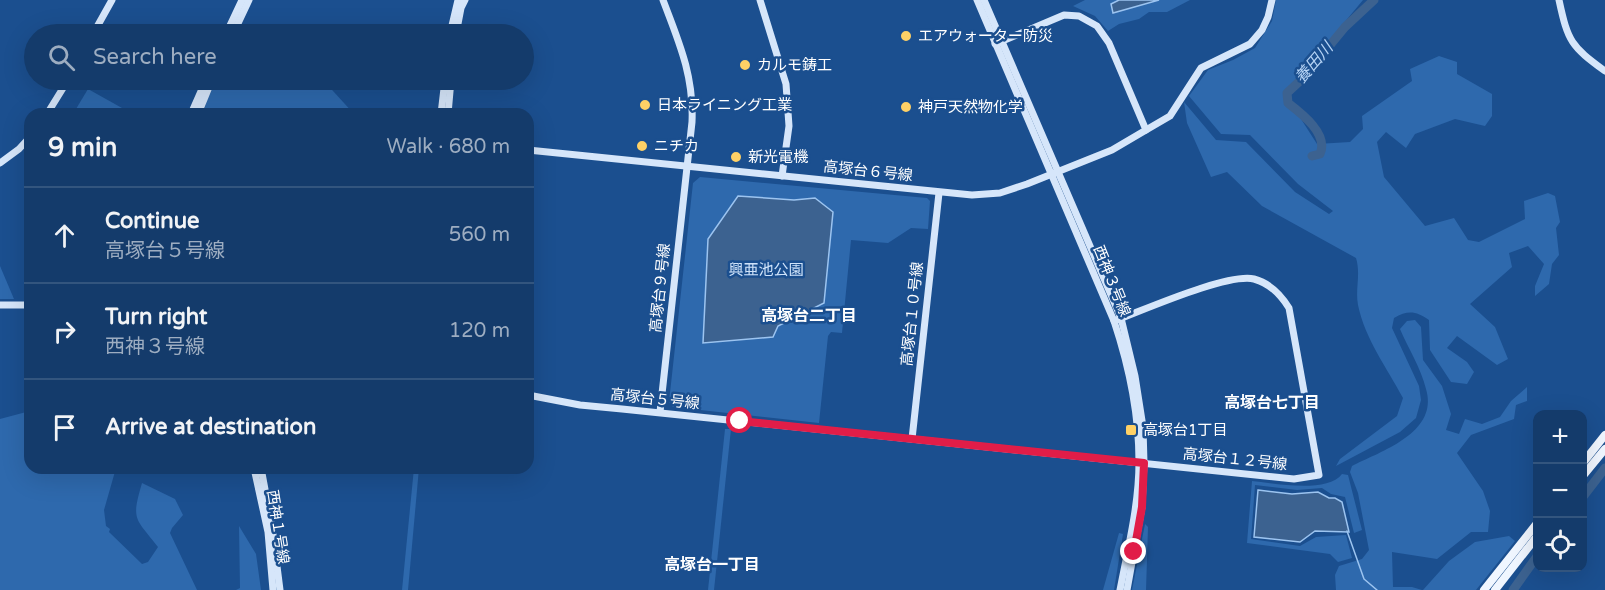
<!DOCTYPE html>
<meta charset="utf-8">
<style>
body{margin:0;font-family:"Varela Round","Noto Sans JP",sans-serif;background:#214673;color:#f1f3f6}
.controls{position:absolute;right:18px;bottom:18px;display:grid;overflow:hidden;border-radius:12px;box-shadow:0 6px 24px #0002}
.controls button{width:54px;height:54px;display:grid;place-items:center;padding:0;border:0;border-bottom:2px solid #33557e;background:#143b6b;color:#f1f3f6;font:30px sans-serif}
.stop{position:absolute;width:18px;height:18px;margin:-14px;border:4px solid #e11d48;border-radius:50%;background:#fff}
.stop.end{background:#e11d48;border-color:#fff;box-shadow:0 2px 6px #0008}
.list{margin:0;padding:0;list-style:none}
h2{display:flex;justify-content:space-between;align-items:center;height:78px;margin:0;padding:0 24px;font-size:26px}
h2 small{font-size:20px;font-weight:400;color:#9dadc1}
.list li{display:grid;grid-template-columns:39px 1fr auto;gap:18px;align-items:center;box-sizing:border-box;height:96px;padding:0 24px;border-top:2px solid #33557e}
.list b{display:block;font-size:22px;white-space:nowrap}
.list p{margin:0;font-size:20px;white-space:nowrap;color:#9dadc1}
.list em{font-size:20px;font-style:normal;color:#9dadc1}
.icon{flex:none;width:33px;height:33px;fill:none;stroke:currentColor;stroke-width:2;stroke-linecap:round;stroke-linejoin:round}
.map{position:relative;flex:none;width:1605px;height:590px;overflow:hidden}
.search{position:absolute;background:#143b6b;box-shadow:0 6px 24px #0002;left:24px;top:24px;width:510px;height:66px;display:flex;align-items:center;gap:15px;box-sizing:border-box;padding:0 21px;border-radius:33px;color:#9dadc1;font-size:22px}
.panel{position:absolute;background:#143b6b;box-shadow:0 6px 24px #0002;left:24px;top:108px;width:510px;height:366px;border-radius:18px}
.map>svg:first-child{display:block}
.green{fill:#2e69ad}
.water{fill:#3c6290;stroke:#9cc4f0;stroke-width:1.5}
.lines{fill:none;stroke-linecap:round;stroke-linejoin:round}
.stream{stroke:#9cc4f0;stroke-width:1.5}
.river{stroke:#3c6290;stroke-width:9}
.secondary{stroke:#d6e6fa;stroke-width:7}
.primary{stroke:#f0f6ff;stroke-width:8}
.route{stroke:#e11d48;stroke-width:8}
.poi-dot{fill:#ffd166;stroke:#1b4f8f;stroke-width:2}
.labels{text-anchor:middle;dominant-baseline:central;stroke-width:5;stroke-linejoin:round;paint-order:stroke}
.poi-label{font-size:15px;fill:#fff;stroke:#1b4f8f;text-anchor:start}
.street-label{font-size:15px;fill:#fff;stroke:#1b4f8f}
.park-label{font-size:15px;fill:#cfe3fa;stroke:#1b4f8f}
.water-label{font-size:16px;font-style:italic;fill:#b5d3f5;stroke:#1b4f8f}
.neighbourhood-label{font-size:16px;font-weight:bold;fill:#fff;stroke:#1b4f8f}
</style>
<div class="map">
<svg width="1605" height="590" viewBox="0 0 1605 590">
<rect width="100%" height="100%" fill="#1b4f8f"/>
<g class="green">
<polygon points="1085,0 1119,0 1111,4 1113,12 1159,0 1190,0 1167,12 1149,12 1139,19 1119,24 1108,31 1095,16 1073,6"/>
<path d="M1276,0h87l-78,94 32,50 33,-2 13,-13 -1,-13 50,-35 -2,-12 29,-13 18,6v12l35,20v22l-7,10 -30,-7 -40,15 -9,14 -20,-16 -9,10 7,35 41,49 29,-8 14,22 11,2 46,-23 -1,-18 24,-8 7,3 5,26 -4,6 3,27 -7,9 -3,20 -14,12v-10l9,-22 -16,-18 -19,7 3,14 -42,37 25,23 13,32 -11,6 -40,-29 -10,12 20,14 7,10 -7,12 -16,-2 -21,-32 -1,-30c-13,-9 -21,-10 -35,-2l-2,10 27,58 2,14 -5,18 -16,14 -64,34 4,-7 57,-43 6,-18c-16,-30 -38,-59 -45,-93 -3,-16 3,-31 -2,-47l-94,-52 -35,-34 -16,5 -24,-54 -3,-21 32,38 30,2 49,50 34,22 4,-3 -35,-27 -48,-49 -29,-1 -32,-38 19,-26 25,-10 22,-12 17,-27z"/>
<polygon points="217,80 323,80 354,114 203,114 207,100"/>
<polygon points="88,89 122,108 119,114 73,114"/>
<polygon points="700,177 927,198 930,201 928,229 911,228 888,243 851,240 842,333 831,332 828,336 819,423 673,407 669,402 693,183"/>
<polygon points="0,266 14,299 0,299"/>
<path d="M1415,320l6,7 2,33 19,26 9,28 -5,16 13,4 6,-15 17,5 18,-7 11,-16 16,-14v14l-11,4 -2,14 -43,16 -14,18 26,38 7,20 -2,21h-17l-34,27 -45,-7 1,35h19l10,3h-86l-1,-15 4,-9 23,-7 7,-9 -11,-57 -8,-21 2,-6c29,-15 87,-33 74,-77 -5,-21 -18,-41 -26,-60l7,-8z"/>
<path d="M30,411v57h86l-12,42 2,16 4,3 -1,3 33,32 6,-2 10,-15c-23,-30 -27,-26 -16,-64l33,16 8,16 -11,13 -2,5 27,57h-197v-171z"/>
<polygon points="725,429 731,429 714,590 708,590"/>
<polygon points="414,468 419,468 408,590 402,590"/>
<path d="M1342,474l6,1 14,55 -8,3 -9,-36 -14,-3 -9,-6 -25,2 -42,-5 -4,54 49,7 16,-9 30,-2 6,23 -14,4 -8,-8 -83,-11 5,-62c21,2 75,13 90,-7z"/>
<polygon points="1145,524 1148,527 1146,590 1132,590"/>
<polygon points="239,526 256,554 261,590 236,590 240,588"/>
<polygon points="1119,533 1123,534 1114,590 1103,590"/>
<polygon points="1509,536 1515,541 1476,590 1423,590 1449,561 1475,542"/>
</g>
<g class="water">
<polygon points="1119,0 1159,0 1113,13 1111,4"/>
<polygon points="738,196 794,200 815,198 833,212 824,303 778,326 773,337 703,343 708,239"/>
<polygon points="1258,490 1292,494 1318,492 1329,498 1335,498 1342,502 1349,532 1315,531 1300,542 1254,537"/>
</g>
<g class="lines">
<polyline class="stream" points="1347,531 1364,579 1377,590"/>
<g class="river">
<path d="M1312,156l8,-2c9,-20 -19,-41 -32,-51l-1,-10 15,-14 43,-52 29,-27"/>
<polyline points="1582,498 1605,468"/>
<polyline points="1513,590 1538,555"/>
</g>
<g class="secondary">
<polyline points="760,0 786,84 789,126 782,176"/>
<path d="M977,0l137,321c15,45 25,93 25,141 0,43 -11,86 -19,128"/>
<polyline points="984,0 1121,318 1135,376 1143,427 1144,463 1142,507 1127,590"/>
<path d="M1559,0c9,42 12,46 46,71"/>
<polyline points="93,34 112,0"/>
<polyline points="226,34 242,0"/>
<polyline points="233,34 249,0"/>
<polyline points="450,34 458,0"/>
<polyline points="456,34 461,8 465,0"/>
<polyline points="47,114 68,80"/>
<polyline points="191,114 206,80"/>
<polyline points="198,114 212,80"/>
<polyline points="441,114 445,80"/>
<polyline points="448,114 451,80"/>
<polyline points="1146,130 1170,116 1201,68 1250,44 1262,30 1268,17 1272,0"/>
<polyline points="528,150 972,195 1000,193 1027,184 1112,150 1146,130 1109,43 1097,26 1079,16 1064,15 995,44"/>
<polyline points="0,163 19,149 30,137"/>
<polyline points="0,305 30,305"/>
<path d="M528,395l52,10 42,4 672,70 25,-4 -30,-167c-8,-13 -20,-25 -35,-29 -27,-6 -110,31 -140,42"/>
<path d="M660,412l32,-290c2,-46 -13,-80 -29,-122"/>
<polyline points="912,439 939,193"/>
<polyline points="254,468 268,532 273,590"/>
<polyline points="261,468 272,527 280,590"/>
</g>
<g class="primary">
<polyline points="1582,464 1605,435"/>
<polyline points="1582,477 1605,449"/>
<polyline points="1484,590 1538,522"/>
<polyline points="1495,590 1538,535"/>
</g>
</g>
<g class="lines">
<polyline class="route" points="740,421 1144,463 1142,507 1134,552"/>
</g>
<g class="poi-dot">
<circle cx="906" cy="36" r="6"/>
<circle cx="745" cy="65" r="6"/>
<circle cx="645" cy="105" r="6"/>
<circle cx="906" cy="107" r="6"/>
<circle cx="642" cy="146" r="6"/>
<circle cx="736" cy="157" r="6"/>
<rect x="1125" y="424" width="12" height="12" rx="3"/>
</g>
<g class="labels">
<g class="poi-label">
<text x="918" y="36">エアウォーター防災</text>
<text x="757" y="65">カルモ鋳工</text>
<text x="657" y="105">日本ライニング工業</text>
<text x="918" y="107">神戸天然物化学</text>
<text x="654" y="146">ニチカ</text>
<text x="748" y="157">新光電機</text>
<text x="1143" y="430">高塚台1丁目</text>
</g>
<g class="street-label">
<text transform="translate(868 171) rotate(6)">高塚台６号線</text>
<text transform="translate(1112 281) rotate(68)">西神３号線</text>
<text transform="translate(660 288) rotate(-84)">高塚台９号線</text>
<text transform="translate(912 314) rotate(-84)">高塚台１０号線</text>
<text transform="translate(655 399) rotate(6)">高塚台５号線</text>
<text transform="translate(1235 459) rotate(6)">高塚台１２号線</text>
<text transform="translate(278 527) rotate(81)">西神１号線</text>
</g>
<g class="park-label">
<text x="766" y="270">興亜池公園</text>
</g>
<g class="water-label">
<text transform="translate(1314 63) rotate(-49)">養田川</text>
</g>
<g class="neighbourhood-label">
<text x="809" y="316">高塚台二丁目</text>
<text x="1272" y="403">高塚台七丁目</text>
<text x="712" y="565">高塚台一丁目</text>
</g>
</g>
</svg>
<div class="controls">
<button>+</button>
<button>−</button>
<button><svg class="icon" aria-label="locate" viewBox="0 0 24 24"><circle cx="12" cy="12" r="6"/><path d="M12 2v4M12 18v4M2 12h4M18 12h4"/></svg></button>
</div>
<div class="stop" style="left:740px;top:421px"></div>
<div class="stop end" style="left:1134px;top:552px"></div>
<div class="search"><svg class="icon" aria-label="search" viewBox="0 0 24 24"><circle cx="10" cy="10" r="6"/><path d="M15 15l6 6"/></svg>Search here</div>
<section class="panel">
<h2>9 min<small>Walk · 680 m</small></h2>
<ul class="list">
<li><svg class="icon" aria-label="ahead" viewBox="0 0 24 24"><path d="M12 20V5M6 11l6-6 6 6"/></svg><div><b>Continue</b><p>高塚台５号線</p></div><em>560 m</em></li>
<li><svg class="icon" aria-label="right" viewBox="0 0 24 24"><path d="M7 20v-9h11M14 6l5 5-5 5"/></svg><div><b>Turn right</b><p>西神３号線</p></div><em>120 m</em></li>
<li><svg class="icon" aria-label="arrive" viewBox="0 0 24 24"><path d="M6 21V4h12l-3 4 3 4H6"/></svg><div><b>Arrive at destination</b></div></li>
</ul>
</section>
</div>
